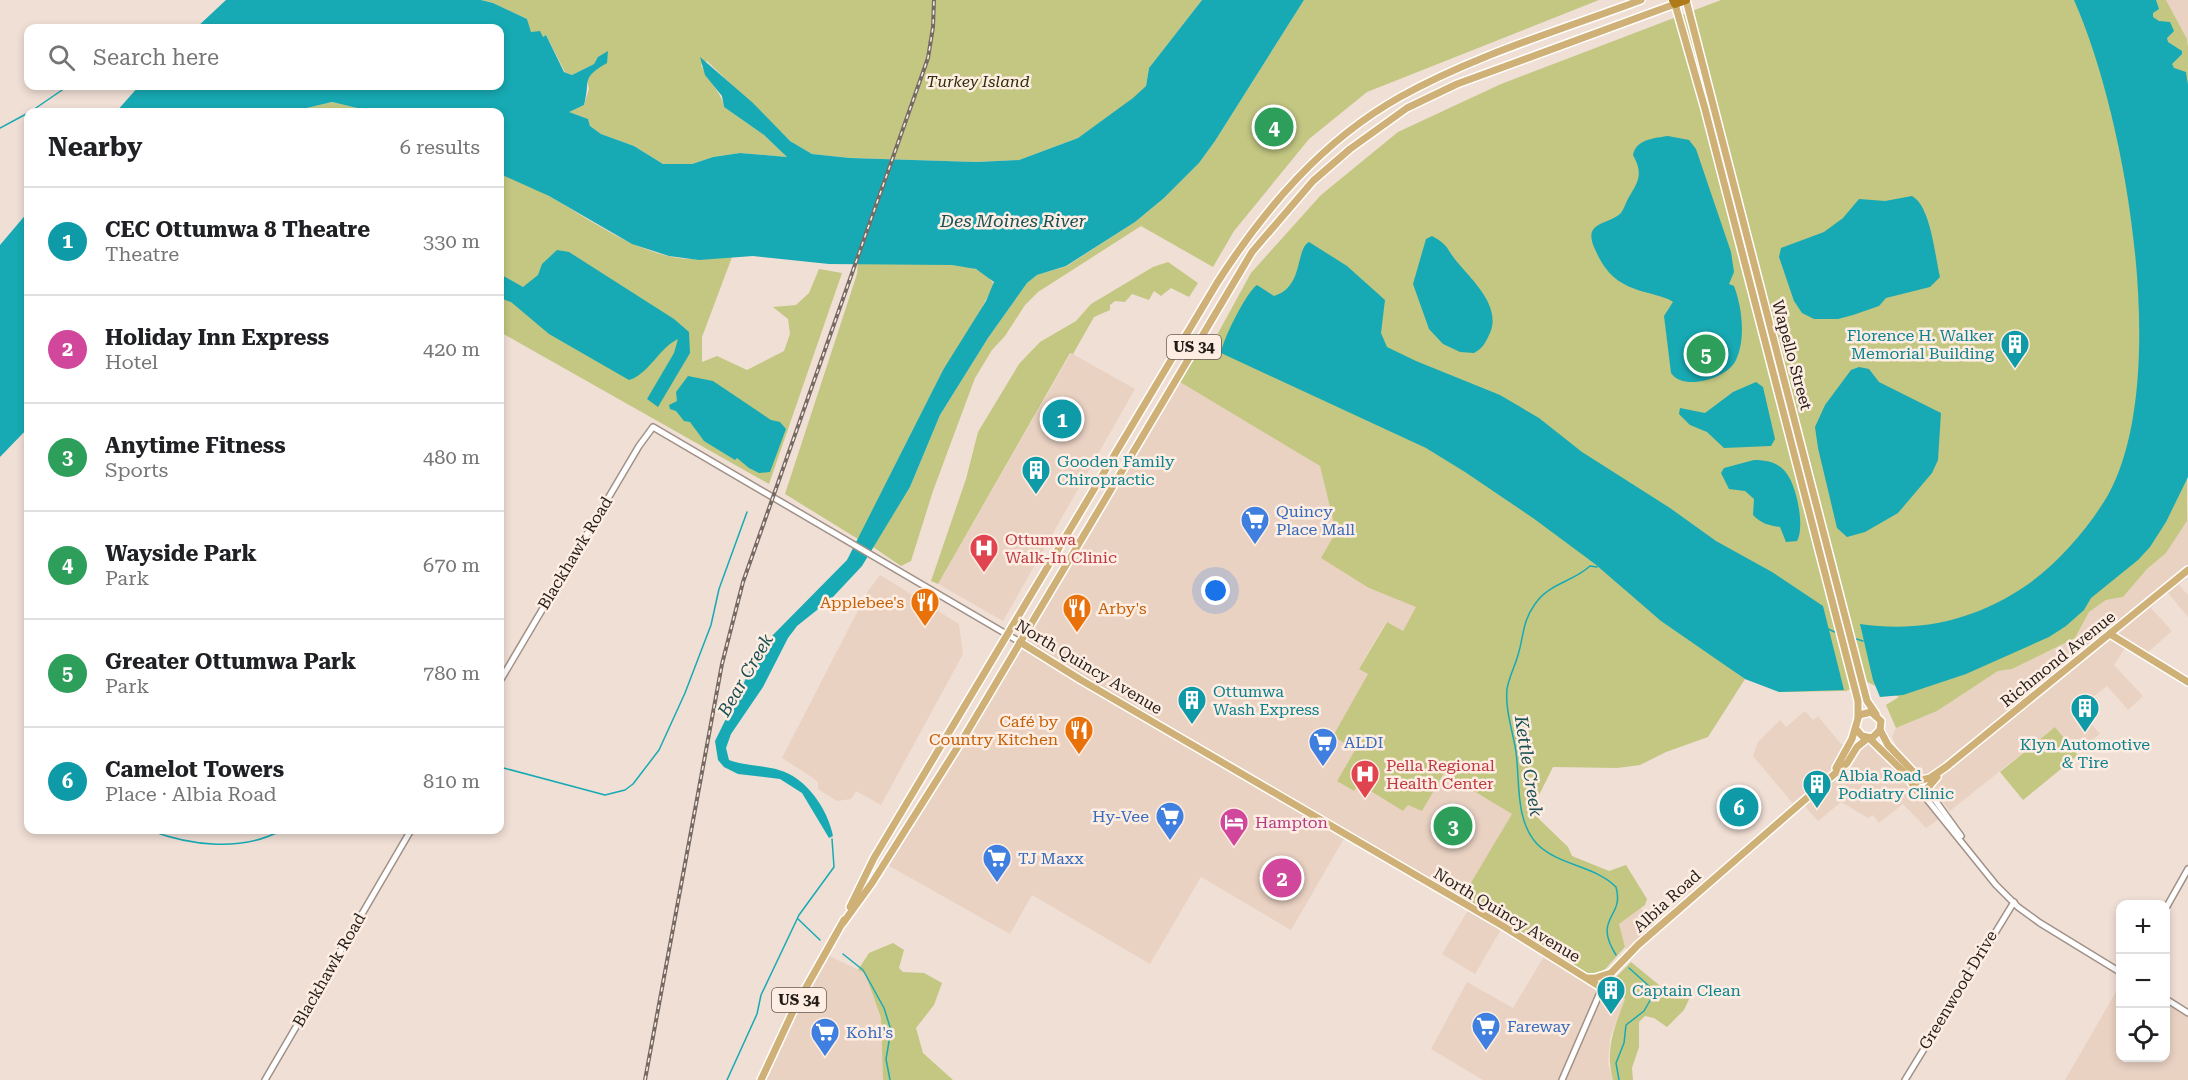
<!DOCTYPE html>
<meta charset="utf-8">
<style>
body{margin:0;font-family:"Roboto Serif",serif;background:#f2f2f2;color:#202124}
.controls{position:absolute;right:18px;bottom:18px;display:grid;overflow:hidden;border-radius:12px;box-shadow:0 3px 9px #0003}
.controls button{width:54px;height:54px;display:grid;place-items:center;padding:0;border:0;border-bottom:2px solid #e0e0e0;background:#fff;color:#202124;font:30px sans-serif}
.you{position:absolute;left:1216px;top:591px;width:21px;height:21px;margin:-15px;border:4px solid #fff;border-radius:50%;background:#1a73e8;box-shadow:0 0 0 9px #1a73e833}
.badge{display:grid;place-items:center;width:39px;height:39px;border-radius:50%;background:#42877e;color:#fff;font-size:20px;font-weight:700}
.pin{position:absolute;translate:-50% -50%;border:3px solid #fff;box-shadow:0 2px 6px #0006}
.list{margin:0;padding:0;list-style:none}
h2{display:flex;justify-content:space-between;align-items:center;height:78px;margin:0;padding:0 24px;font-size:26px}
h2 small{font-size:20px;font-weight:400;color:#757577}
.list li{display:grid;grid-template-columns:39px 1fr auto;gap:18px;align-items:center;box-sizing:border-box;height:108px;padding:0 24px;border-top:2px solid #e0e0e0}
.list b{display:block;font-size:22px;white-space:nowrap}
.list p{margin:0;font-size:20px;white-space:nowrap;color:#757577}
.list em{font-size:20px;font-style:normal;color:#757577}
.icon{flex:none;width:33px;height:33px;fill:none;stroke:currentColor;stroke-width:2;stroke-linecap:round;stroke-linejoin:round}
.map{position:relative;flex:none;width:2188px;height:1080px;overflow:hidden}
.search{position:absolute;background:#fff;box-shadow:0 3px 9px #0003;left:24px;top:24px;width:480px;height:66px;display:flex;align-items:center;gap:15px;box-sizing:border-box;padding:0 21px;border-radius:12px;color:#757577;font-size:22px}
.panel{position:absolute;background:#fff;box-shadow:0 3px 9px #0003;left:24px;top:108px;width:480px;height:726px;border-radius:12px}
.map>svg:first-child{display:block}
.built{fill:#ead2c3}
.green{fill:#c3c782}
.water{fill:#17aab4}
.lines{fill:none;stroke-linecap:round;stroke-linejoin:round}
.stream{stroke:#17aab4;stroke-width:1.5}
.minor-casing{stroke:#a19187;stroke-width:8}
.major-casing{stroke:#fff;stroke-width:10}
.highway-casing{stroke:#fff;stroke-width:10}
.minor{stroke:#fff;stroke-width:5}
.major{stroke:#cfb076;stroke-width:7}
.highway{stroke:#af7b1a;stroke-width:8}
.rail-casing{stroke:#756a64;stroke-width:4}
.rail{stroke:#feede2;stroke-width:1.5;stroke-dasharray:4.5;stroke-linecap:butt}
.labels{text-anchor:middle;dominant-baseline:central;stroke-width:5;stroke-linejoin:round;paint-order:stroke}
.shield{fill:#feede2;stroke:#655b55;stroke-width:1.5}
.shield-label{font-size:15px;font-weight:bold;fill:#231d19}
.park-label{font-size:16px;font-style:italic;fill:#2f3009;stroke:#feede2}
.culture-label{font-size:16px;fill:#0d838f;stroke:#feede2;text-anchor:start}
.street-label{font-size:16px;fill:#231d19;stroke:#feede2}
.shop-label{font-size:16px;fill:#366cbe;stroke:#feede2;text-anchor:start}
.health-label{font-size:16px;fill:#be3a42;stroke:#feede2;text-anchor:start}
.food-label{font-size:16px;fill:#c56008;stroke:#feede2;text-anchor:end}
.hotel-label{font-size:16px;fill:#b23c85;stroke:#feede2;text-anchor:start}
.water-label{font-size:18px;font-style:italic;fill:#195054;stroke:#feede2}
</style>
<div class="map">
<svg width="2188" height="1080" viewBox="0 0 2188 1080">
<rect width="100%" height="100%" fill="#f0dfd5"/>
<g class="built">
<polygon points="2166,0 2188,0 2188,44 2187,39"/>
<polygon points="1071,353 1135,389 1003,621 938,584"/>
<polygon points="1175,379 1320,466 1336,532 1369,588 1417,607 1403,631 1386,622 1359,668 1369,674 1333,736 1355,750 1337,781 1358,784 1403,811 1408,805 1412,805 1444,773 1513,814 1460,901 1346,835 1291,930 1201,877 1150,964 1032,895 1010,934 884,863"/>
<polygon points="2188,502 2188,577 2179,585 2188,595 2188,617 2168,593 2151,608 2172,631 2147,653 2129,642 2114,665 2143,696 2128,710 2107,686 2079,708 2100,734 2076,752 2055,727 1950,811 1898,750 1892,737 1896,728 1937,711 1998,671 2012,669 2075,638 2089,612 2106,600 2123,597 2147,569 2166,553 2187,521"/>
<polygon points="880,575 959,624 963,654 881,805 856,791 851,799 837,801 818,789 818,782 813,778 782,758 868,591"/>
<polygon points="1805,711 1813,720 1818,716 1841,744 1866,743 1880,749 1939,819 1926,828 1903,804 1879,823 1873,815 1868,818 1841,802 1818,821 1801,802 1795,806 1753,756 1758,742 1780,720 1786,727"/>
<polygon points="1470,907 1503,926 1475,974 1442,954"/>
<polygon points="1641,908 1657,927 1630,953 1625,947 1619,924"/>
<polygon points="1546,953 1602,988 1609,977 1614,979 1625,999 1610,1038 1608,1064 1613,1080 1483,1080 1431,1049 1467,982 1513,1008"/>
<polygon points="825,954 865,973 881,1018 883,1080 761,1080"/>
<polygon points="2120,985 2120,1058 2166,1058 2166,999 2188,1013 2188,1080 2065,1080"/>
</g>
<g class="green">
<path d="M481,0h721l-53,68 -3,18 -13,13 -55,39 -59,22 -43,2 -126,-4 -38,-4 -22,-13 -83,-80 -6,4c7,16 20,26 23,42l40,28 23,22 -47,-4 -27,4 -21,7h-29l-29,-18 -33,-12 -11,-8 -2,-7 -20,-7 16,-7 5,-16 -2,-10 11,-22 -4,7 -22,11 -7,-3 -19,-37 -3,2 -12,-4 -4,-14 -34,-16z"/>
<polygon points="1304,0 1599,0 1367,92 1309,139 1234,231 1213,267 1141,226 1038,292 1025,305 1005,336 992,350 975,378 933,491 911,561 901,566 873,547 910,487 940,415 988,338 1027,283 1037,275 1067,266 1135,222 1164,198 1199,163 1215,141"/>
<polygon points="1721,0 2166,0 2187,39 2188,47 2187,521 2166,553 2147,569 2123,597 2106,600 2089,612 2075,638 2012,669 1998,671 1937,711 1896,728 1886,705 1899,697 1867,682 1846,691 1779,692 1736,673 1745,679 1708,737 1666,752 1640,765 1617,768 1553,767 1537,799 1539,819 1568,847 1572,856 1609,871 1626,865 1647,899 1645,905 1619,924 1625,947 1600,975 1584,977 1460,901 1512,814 1444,773 1422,811 1408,805 1403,811 1359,784 1354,791 1337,781 1355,750 1333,736 1368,674 1359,669 1387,622 1403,631 1416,607 1369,588 1321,558 1336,532 1320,466 1175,379 1198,340 1211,346 1251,273 1321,195 1398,132 1501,84"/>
<polygon points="332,102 374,112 290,112"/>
<path d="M500,174c60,19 106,67 168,82 21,5 43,3 64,1l-30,80v25l15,-6 30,14 37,-19 6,-17 -2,-15 -15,-12 23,-2 13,-12 10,-24 23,4 -73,211 -269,-152z"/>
<polygon points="1168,262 1198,283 1189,297 1171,288 1161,296 1154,291 1149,300 1132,294 1125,302 1115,301 1110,305 1110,310 1094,317 1073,354 1070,353 938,584 931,581 966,479 978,432 1019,364 1040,342 1076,321 1091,304 1153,267"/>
<path d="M858,263c31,3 121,-12 136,22l-32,59 -19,26 -85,169 -73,-45 72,-220z"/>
<polygon points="2055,727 2078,755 2023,800 2000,772"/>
<polygon points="893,943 904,950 899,968 903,972 924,973 942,983 934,1005 916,1028 923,1053 953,1080 883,1080 881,1018 865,973 858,970 869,953"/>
<path d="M1631,962l33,27 27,6 -7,15 -17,17 -13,-9 -9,-2 -6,6v25l-7,21 1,12h-20c-8,-30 1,-52 12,-81l-11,-20z"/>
</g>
<g class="water">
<path d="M226,0h255l12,3 34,16 4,13 9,-1 3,6 3,-2 18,37 8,3 22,-11 4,-7 10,-6 -1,12c-27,16 -16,16 -23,42l-15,7 19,7 2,7 11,8 33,12 29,18h29l21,-7 27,-4 47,4 -23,-22 -40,-28 -2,-11 -17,-21 -5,-18 53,46 37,38 22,13 38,4 126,4 43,-2 59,-22 55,-40 13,-12 3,-18 53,-68h102l-89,141 -16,22 -35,35 -29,24 -69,44 -29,9 -10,8 -39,55 -48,77 -30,72 -48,79 -30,32 -35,28 -9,12 -25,49 -32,47 -5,14 3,12c15,6 34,5 50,10 28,8 49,40 54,66l-4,2 -27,-45 -22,-14 -42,-5 -14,-7 -6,-7 -3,-19 43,-87 11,-15 78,-79 96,-190 43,-69 8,-19 -18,-13 -24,-4 -123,-1 -76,-8 -54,4 -30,-4 -37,-12 -83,-48 -49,-22v-62h-126l-42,-10 -42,10h-174l23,-26h361v-58h-304z"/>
<path d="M2074,0h82l3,9 -6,4v4l6,4 11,1 4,9 -7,7 1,4 14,9v3l-10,10 2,4 12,4 2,13v392l-22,45 -16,25 -12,13 -47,38 -7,12 -18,16 -17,11 -83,37 -63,21 -23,2 -7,-17 -13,-56c60,9 116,-4 167,-39 32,-23 61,-56 81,-90 64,-115 18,-379 -34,-495z"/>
<path d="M1668,136l21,4 7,9 35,103 3,20 -5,12 5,2c8,21 12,53 2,74 -8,18 -52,32 -65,13l-7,-57 9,-14c-5,-4 -15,-6 -21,-8 -32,-8 -45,-17 -58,-47 -11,-26 15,-22 27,-34 3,-4 5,-11 8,-16 10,-16 14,-24 4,-42 3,-16 22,-17 35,-19z"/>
<path d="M1912,196c19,10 23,61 28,81l-10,10 -44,11 -7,8 -26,9 -15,4h-24l-12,-6 -8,-12 -15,-44 2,-9 43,-16 19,-14 16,-19 26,2z"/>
<polygon points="28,212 28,428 0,457 0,245"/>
<path d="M1432,236c18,10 14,13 26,27 15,18 45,45 31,72 -3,7 -7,14 -15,18l-14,-1 -17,-8 -14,-15 -16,-45 13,-45z"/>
<path d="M1309,242l38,24 38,34 -4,33 6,14 29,14 84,34 39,23 43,34 88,56 46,33 56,31 51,34 21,84 -65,2 -34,-13 -84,-58 -66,-57 -62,-46 -68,-46 -39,-24 -205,-95c1,-12 26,-62 36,-68l17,11c30,-9 21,-46 35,-54z"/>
<path d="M557,250l12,2 105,67 15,13 1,21 -32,54 -11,-8 27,-46 4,-14c-19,9 -29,35 -49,41l-80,-46 -38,-32 -11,-4v-24l23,13 15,-12 4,-11z"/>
<polygon points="1859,367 1869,369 1879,382 1941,413 1938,460 1932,473 1898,513 1865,532 1847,537 1837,528 1818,448 1815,427 1825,405 1851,370"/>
<polygon points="688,376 713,381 771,420 780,422 786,429 770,472 759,473 749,468 737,458 735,460 704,441 690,422 684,421 676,411 670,409 669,405 677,401 676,392"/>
<polygon points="1756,382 1763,387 1775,439 1771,446 1724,448 1707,432 1690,425 1679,414 1680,408 1705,413 1733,392"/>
<path d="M1754,460c12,0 25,2 33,14 10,13 18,54 10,67l-11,1 -6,-15c-10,-1 -20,-4 -27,-12l1,-16 -9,-8 -16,-2 -8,-16 3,-5z"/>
</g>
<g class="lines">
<g class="stream">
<polyline points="30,112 68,86"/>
<polyline points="0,128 28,113"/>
<path d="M1597,567l-7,-1c-17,16 -41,17 -55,38 -13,18 -11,32 -17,51 -3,11 -9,22 -11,34 -2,22 6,42 9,63 4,30 -1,68 21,92 22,22 57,21 79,43 9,31 -24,30 0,68"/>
<polyline points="1828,629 1837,633"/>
<polyline points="1853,638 1863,641"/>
<polyline points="500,767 605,795 625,790 633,784 659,750 685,693 711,625 719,589 747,512"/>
<path d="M149,830c42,16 93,22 133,0"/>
<polyline points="798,919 820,940"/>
<polyline points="843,954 863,970 884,1008 891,1030 886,1059 890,1080"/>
<polyline points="727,1080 757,1014 761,995 799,915 834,867 832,839"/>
<polyline points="1619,1080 1616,1063 1624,1043 1626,1025 1644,1011 1652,997 1649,986 1629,968"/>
</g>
<g class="minor-casing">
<g id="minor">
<polyline points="500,681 639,446 653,427 1020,642"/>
<polyline points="1927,789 1961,836"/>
<polyline points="1921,792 1996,885 2018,907 2040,923 2120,972"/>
<polyline points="2166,908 2188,869"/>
<polyline points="2166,999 2188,1013"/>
<polyline points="265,1080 411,830"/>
<polyline points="1562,1080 1602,988"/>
<polyline points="1905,1080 2014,902"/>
</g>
</g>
<g class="major-casing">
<g id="major">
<polyline points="1686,0 1862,682 1867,701 1876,714"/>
<polyline points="2110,634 2188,682"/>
<polyline points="1020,642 1081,680 1503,926 1602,988 1611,973 1638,945 1847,763 1857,747 1868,738"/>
<polyline points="1880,730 1888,745 1921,780"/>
<polyline points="1869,738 1906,774 1917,791 1925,791 1937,777"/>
<polyline points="1836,768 1852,739 1859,715 1871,712 1881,721 1880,730 1872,738 1862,736 1856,729"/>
<polyline points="1915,786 1917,781 1930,778 1946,767 2188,570"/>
<path d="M850,907l24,-49 343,-575c48,-75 105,-142 183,-186 75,-42 161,-67 241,-97"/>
<polyline points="843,923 872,883 964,737 1252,252 1313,181 1350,149 1407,108 1457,84 1675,4 1705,109 1858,701 1858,717"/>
<polyline points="1588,978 1595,978 1611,973"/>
<polyline points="761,1080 795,1007 844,920"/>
</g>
</g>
<g class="highway-casing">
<polyline id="highway" points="1673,0 1675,4 1686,0"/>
</g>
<use href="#minor" class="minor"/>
<use href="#major" class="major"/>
<use href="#highway" class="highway"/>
<g class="rail-casing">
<polyline id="rail" points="645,1080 722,664 743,582 928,58 933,27 934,0"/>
</g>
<use href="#rail" class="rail"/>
</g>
<defs>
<g id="building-pin" transform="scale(1.5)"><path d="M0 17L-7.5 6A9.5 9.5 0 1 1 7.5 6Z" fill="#0f9aa8" stroke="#feede2"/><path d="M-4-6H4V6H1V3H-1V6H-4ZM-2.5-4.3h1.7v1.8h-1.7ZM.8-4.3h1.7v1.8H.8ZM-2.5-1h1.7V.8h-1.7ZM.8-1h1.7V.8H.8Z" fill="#fff"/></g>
<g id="supermarket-pin" transform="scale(1.5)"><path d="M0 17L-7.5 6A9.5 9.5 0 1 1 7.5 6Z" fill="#3f7fe0" stroke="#feede2"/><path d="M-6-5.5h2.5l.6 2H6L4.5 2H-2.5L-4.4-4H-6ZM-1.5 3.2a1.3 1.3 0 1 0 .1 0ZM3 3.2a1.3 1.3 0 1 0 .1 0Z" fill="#fff"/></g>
<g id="hospital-pin" transform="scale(1.5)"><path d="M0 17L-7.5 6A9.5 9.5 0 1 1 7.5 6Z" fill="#e0444e" stroke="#feede2"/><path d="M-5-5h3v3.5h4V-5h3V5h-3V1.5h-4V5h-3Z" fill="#fff"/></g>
<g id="restaurant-pin" transform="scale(1.5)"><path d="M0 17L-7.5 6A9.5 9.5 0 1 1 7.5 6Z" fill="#e8710a" stroke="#feede2"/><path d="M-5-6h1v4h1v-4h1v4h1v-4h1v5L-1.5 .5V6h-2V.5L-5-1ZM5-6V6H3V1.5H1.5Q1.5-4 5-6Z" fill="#fff"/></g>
<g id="hotel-pin" transform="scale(1.5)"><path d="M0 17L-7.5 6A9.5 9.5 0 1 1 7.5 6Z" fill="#d1479c" stroke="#feede2"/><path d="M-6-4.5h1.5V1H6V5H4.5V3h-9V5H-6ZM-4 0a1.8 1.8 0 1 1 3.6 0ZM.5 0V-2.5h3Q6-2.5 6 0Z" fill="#fff"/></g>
</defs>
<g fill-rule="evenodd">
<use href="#building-pin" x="2015" y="344"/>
<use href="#building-pin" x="1036" y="470"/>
<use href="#supermarket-pin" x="1255" y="520"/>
<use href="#hospital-pin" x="984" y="548"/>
<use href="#restaurant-pin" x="925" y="602"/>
<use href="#restaurant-pin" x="1077" y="608"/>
<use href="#building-pin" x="1192" y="700"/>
<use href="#building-pin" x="2085" y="708"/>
<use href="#restaurant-pin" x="1079" y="730"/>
<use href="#supermarket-pin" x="1323" y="742"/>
<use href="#hospital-pin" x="1365" y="774"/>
<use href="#building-pin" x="1817" y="784"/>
<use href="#supermarket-pin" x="1170" y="816"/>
<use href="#hotel-pin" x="1234" y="822"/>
<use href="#supermarket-pin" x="997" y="858"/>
<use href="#building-pin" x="1611" y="990"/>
<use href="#supermarket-pin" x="1486" y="1026"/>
<use href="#supermarket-pin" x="825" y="1032"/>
</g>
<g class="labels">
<g class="shield">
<rect x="1167" y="335" width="54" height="24" rx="4.5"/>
<rect x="772" y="988" width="54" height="24" rx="4.5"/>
</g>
<g class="shield-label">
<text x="1194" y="347">US 34</text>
<text x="799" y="1000">US 34</text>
</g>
<g class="park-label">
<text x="978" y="81">Turkey Island</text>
</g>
<g class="culture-label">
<text x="1994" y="335" text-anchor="end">Florence H. Walker<tspan x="1994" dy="18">Memorial Building</tspan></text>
<text x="1057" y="461">Gooden Family<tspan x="1057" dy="18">Chiropractic</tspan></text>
<text x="1213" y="691">Ottumwa<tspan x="1213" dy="18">Wash Express</tspan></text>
<text x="2085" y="744" text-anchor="middle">Klyn Automotive<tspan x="2085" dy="18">&amp; Tire</tspan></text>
<text x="1838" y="775">Albia Road<tspan x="1838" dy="18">Podiatry Clinic</tspan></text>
<text x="1632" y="990">Captain Clean</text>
</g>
<g class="street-label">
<text transform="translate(1792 355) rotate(75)">Wapello Street</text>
<text transform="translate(575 553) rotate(-59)">Blackhawk Road</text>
<text transform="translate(2058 659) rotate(-39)">Richmond Avenue</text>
<text transform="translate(1089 667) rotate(31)">North Quincy Avenue</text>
<text transform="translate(1667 901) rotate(-42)">Albia Road</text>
<text transform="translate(1507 915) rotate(31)">North Quincy Avenue</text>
<text transform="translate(329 970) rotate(-60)">Blackhawk Road</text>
<text transform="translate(1958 990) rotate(-59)">Greenwood Drive</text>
</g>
<g class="shop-label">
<text x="1276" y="511">Quincy<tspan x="1276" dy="18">Place Mall</tspan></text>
<text x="1344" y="742">ALDI</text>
<text x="1149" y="816" text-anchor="end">Hy-Vee</text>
<text x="1018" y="858">TJ Maxx</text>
<text x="1507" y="1026">Fareway</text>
<text x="846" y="1032">Kohl's</text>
</g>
<g class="health-label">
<text x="1005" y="539">Ottumwa<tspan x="1005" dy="18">Walk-In Clinic</tspan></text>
<text x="1386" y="765">Pella Regional<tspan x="1386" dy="18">Health Center</tspan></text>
</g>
<g class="food-label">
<text x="904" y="602">Applebee's</text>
<text x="1098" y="608" text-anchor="start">Arby's</text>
<text x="1058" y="721">Café by<tspan x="1058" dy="18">Country Kitchen</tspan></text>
</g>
<g class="hotel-label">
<text x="1255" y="822">Hampton</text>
</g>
<g class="water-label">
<text x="1013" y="220">Des Moines River</text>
<text transform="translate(745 675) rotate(-60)">Bear Creek</text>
<text transform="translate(1529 766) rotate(81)">Kettle Creek</text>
</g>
</g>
</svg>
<div class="controls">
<button>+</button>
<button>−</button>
<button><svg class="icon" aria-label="locate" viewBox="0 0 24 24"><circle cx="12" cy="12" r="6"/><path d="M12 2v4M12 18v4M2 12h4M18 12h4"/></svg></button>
</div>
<div class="you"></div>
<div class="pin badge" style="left:1062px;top:419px;background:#0f9aa8">1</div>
<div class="pin badge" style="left:1282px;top:878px;background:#d1479c">2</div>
<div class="pin badge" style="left:1453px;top:826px;background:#2e9e5b">3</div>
<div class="pin badge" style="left:1274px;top:127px;background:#2e9e5b">4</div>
<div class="pin badge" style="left:1706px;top:354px;background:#2e9e5b">5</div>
<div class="pin badge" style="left:1739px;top:807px;background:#0f9aa8">6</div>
<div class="search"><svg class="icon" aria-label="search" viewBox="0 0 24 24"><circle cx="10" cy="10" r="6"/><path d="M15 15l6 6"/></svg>Search here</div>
<section class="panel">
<h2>Nearby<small>6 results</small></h2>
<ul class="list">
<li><span class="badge" style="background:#0f9aa8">1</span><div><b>CEC Ottumwa 8 Theatre</b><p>Theatre</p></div><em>330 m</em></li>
<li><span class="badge" style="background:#d1479c">2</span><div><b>Holiday Inn Express</b><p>Hotel</p></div><em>420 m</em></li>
<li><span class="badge" style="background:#2e9e5b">3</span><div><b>Anytime Fitness</b><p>Sports</p></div><em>480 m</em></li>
<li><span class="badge" style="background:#2e9e5b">4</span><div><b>Wayside Park</b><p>Park</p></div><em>670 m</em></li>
<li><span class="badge" style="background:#2e9e5b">5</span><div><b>Greater Ottumwa Park</b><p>Park</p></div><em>780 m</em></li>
<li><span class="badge" style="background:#0f9aa8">6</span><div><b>Camelot Towers</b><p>Place · Albia Road</p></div><em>810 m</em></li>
</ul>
</section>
</div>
